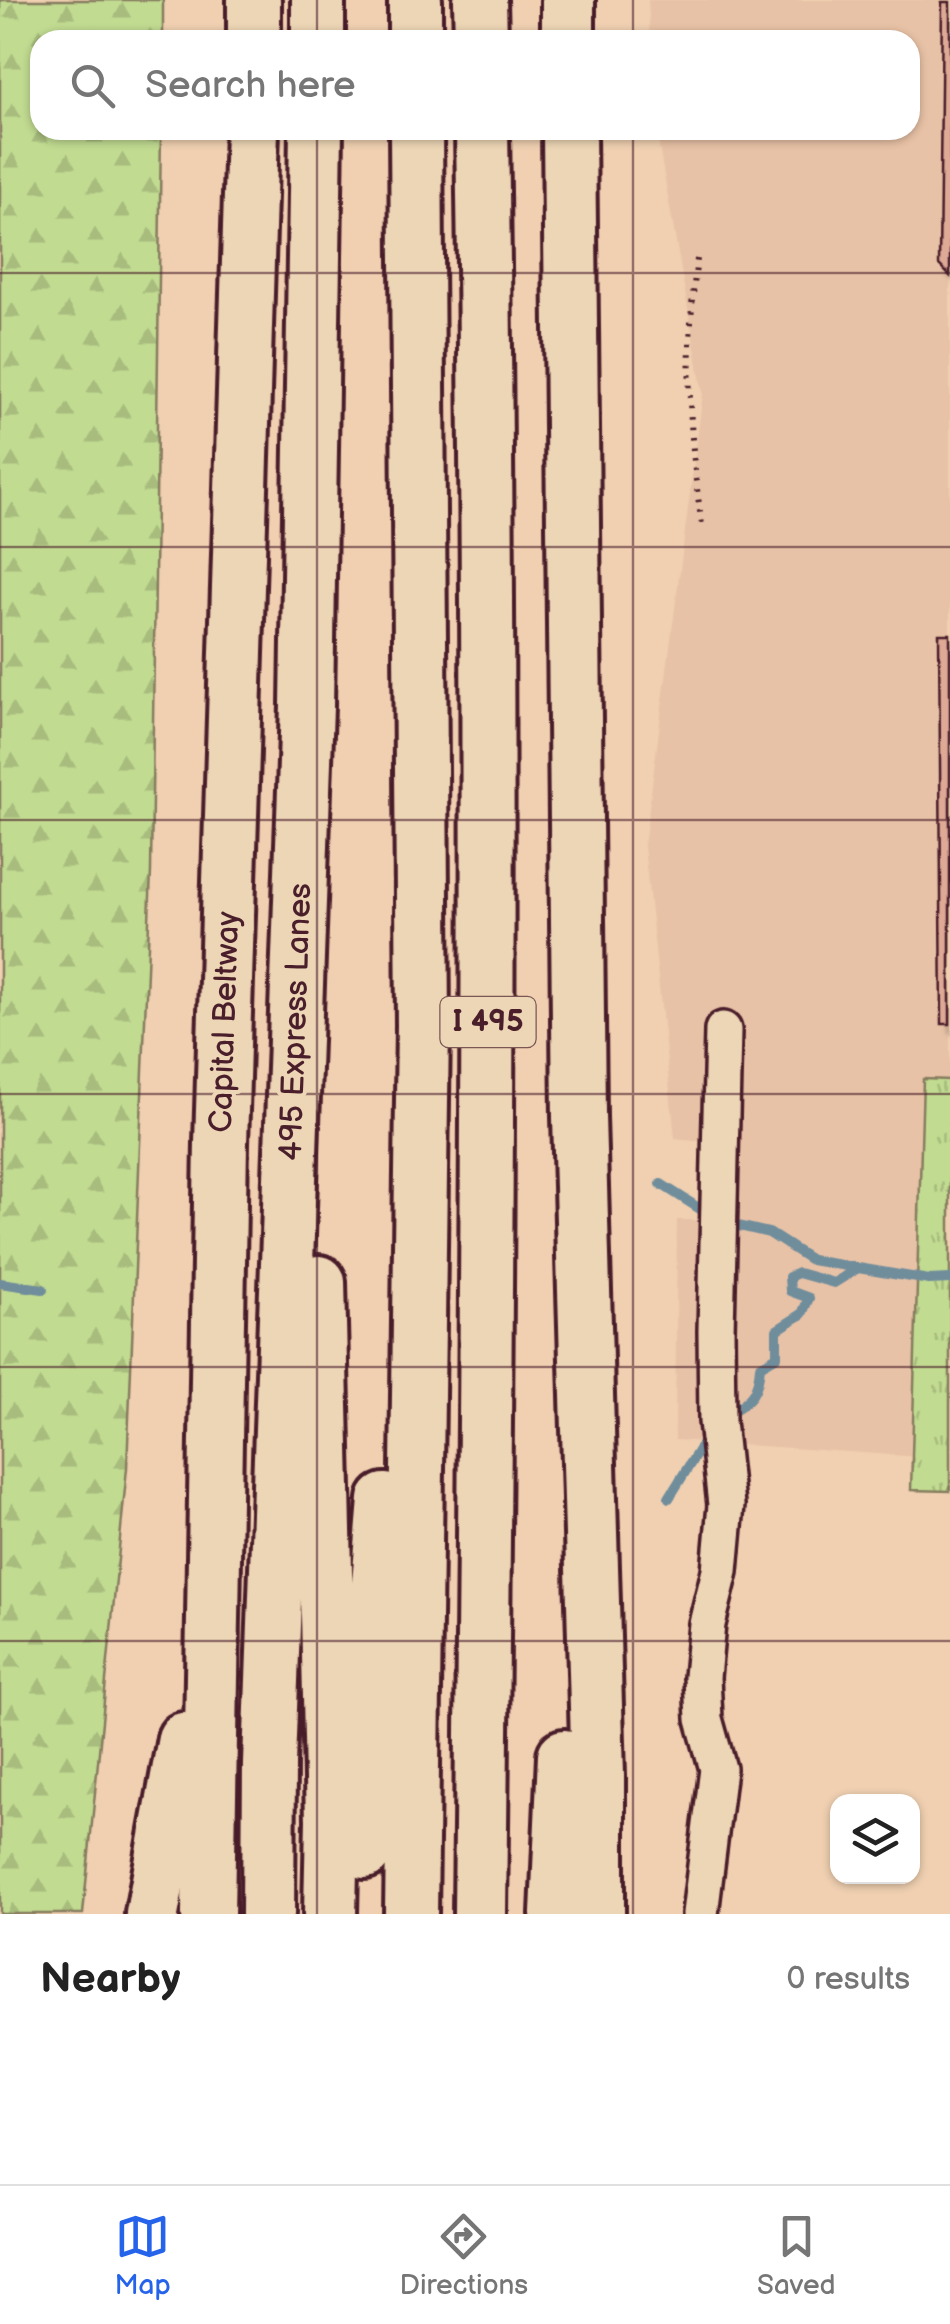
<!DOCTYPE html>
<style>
body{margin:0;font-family:"Balsamiq Sans",sans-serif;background:#f2f2f2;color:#222}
.controls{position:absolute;right:30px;bottom:30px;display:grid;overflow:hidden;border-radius:20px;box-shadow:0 2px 8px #0004}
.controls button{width:90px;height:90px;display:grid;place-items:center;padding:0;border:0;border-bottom:2px solid #e0e0e0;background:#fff;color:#222;font:50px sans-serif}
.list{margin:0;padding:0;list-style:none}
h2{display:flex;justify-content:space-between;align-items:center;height:130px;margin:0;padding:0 40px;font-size:42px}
h2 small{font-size:32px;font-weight:400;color:#767676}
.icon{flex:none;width:55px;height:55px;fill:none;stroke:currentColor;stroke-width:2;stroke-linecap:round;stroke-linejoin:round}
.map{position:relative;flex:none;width:950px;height:1914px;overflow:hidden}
.search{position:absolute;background:#fff;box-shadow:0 2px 8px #0004;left:30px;right:30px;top:30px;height:110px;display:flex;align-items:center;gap:25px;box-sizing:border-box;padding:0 35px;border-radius:30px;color:#767676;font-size:38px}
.sheet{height:270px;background:#fff}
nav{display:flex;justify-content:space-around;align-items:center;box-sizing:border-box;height:140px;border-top:2px solid #e0e0e0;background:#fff;font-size:28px;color:#767676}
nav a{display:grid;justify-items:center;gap:5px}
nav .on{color:#2563eb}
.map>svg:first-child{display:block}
.built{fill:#e8c2a6}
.grass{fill:url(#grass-tufts);stroke:#867d5e;stroke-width:2.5}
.forest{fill:url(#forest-firs);stroke:#867d5e;stroke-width:2.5}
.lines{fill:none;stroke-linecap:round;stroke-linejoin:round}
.stream{stroke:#6f8d9c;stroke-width:10}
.building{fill:#deaa96;stroke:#4a1f2b;stroke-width:2.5;filter:url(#shadow)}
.minor-casing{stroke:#4a1f2b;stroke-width:42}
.highway-casing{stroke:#4a1f2b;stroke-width:60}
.path{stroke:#4a1f2b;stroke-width:6;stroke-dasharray:2.5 8;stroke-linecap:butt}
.minor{stroke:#edd6b5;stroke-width:35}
.highway{stroke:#edd6b5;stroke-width:52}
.grid{fill:none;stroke:#4a1f2b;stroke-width:2.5;stroke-opacity:0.55}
.labels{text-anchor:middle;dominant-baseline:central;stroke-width:8;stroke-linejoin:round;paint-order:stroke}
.shield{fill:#edd6b5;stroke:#7b5654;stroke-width:2.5}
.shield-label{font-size:30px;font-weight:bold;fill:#4a1f2b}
.street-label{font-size:32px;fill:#4a1f2b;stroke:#edd6b5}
</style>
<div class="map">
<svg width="950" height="1914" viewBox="0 0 950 1914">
<defs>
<pattern id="grass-tufts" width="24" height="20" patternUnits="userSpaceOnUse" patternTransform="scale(2.5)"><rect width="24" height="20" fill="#c1db91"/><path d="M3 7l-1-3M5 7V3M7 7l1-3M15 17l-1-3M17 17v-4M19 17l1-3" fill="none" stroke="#a7bc7d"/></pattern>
<pattern id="forest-firs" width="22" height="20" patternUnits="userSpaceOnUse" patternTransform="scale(2.5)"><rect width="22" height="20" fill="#c1db91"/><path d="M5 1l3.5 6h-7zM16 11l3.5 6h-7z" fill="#a7bc7d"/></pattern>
<filter id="shadow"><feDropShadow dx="9" dy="9" stdDeviation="2.5" flood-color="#0004"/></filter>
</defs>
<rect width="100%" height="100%" fill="#f0d0b1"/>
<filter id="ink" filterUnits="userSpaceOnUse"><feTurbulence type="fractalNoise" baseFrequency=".01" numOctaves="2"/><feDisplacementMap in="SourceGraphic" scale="20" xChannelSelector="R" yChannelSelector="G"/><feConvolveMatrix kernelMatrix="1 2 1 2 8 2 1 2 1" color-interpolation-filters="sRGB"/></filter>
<g filter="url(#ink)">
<polygon class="built" points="648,0 950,0 950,1459 675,1440 677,1220 700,1220 700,1141 675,1138 644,846 703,393 656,130 910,130 910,40 650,40"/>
<polygon class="grass" points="923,1079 950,1080 950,1491 911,1490"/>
<polygon class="forest" points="0,0 163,0 163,40 40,40 40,130 161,130 151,871 127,1468 83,1914 0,1914"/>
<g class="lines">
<g class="stream">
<polyline points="661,1184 711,1216"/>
<polyline points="726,1223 769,1233 811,1260 929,1280 950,1279"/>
<polyline points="0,1283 43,1289"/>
<path d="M726,1415c24,-15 32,-19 34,-49l17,-10v-26l25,-16 7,-16 -19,-7 -1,-14 9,-4 36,10 24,-15"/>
<polyline points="669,1498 708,1435"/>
</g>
</g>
<g class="building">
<polygon points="942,2 950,2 950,276 939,265"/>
<polygon points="939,634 950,634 950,1024 942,1024"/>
</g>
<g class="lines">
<g class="minor-casing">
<polyline id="minor" points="700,1914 718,1769 704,1719 702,1677 707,1624 720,1571 726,1505 717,1421 716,1331 723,1030"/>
</g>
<g class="highway-casing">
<g id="highway">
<polyline points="415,0 415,40"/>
<polyline points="480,0 481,40"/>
<polyline points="568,0 568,40"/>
<polyline points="254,40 254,0"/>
<polyline points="318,40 318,0"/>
<polyline points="569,130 579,1117 598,1776 598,1914"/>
<polyline points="319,1282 332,1820 330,1914"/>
<polyline points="365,1852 372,1656 385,1500"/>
<polyline points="152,1914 184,1739"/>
<polyline points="208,1914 221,1143 252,130"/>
<polyline points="268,1914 269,1764 307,706 316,130"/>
<polyline points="411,1914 423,1025 416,130"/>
<path d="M480,1914c7,-595 12,-1189 2,-1784"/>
<polyline points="557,1914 564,1756"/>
</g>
</g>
<path class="path" d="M697,259c-12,92 -9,174 5,266"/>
<use href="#minor" class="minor"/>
<use href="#highway" class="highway"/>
</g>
</g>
<path class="grid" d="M317,0v40M633,0v40M317,130v1784M633,130v1784M0,273h950M0,547h950M0,820h950M0,1094h950M0,1367h950M0,1641h950"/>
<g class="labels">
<rect class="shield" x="440.5" y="997" width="95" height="50" rx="8"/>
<g class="shield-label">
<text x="488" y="1022">I 495</text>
</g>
<g class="street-label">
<text transform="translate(225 1022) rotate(-88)">Capital Beltway</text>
<text transform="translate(296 1022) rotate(-88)">495 Express Lanes</text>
</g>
</g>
</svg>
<div class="controls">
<button><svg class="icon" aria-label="layers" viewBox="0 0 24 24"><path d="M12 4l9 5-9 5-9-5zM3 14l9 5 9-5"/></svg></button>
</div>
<div class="search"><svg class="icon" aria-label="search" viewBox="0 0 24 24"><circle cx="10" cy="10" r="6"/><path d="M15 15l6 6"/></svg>Search here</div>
</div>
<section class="sheet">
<h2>Nearby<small>0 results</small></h2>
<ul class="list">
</ul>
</section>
<nav>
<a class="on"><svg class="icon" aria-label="map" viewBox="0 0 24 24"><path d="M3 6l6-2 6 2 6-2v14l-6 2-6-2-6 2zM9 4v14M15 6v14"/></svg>Map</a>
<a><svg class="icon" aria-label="directions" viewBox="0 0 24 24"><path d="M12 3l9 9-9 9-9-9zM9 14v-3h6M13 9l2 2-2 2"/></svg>Directions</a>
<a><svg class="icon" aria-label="saved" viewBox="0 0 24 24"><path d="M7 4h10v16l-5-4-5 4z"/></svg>Saved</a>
</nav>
